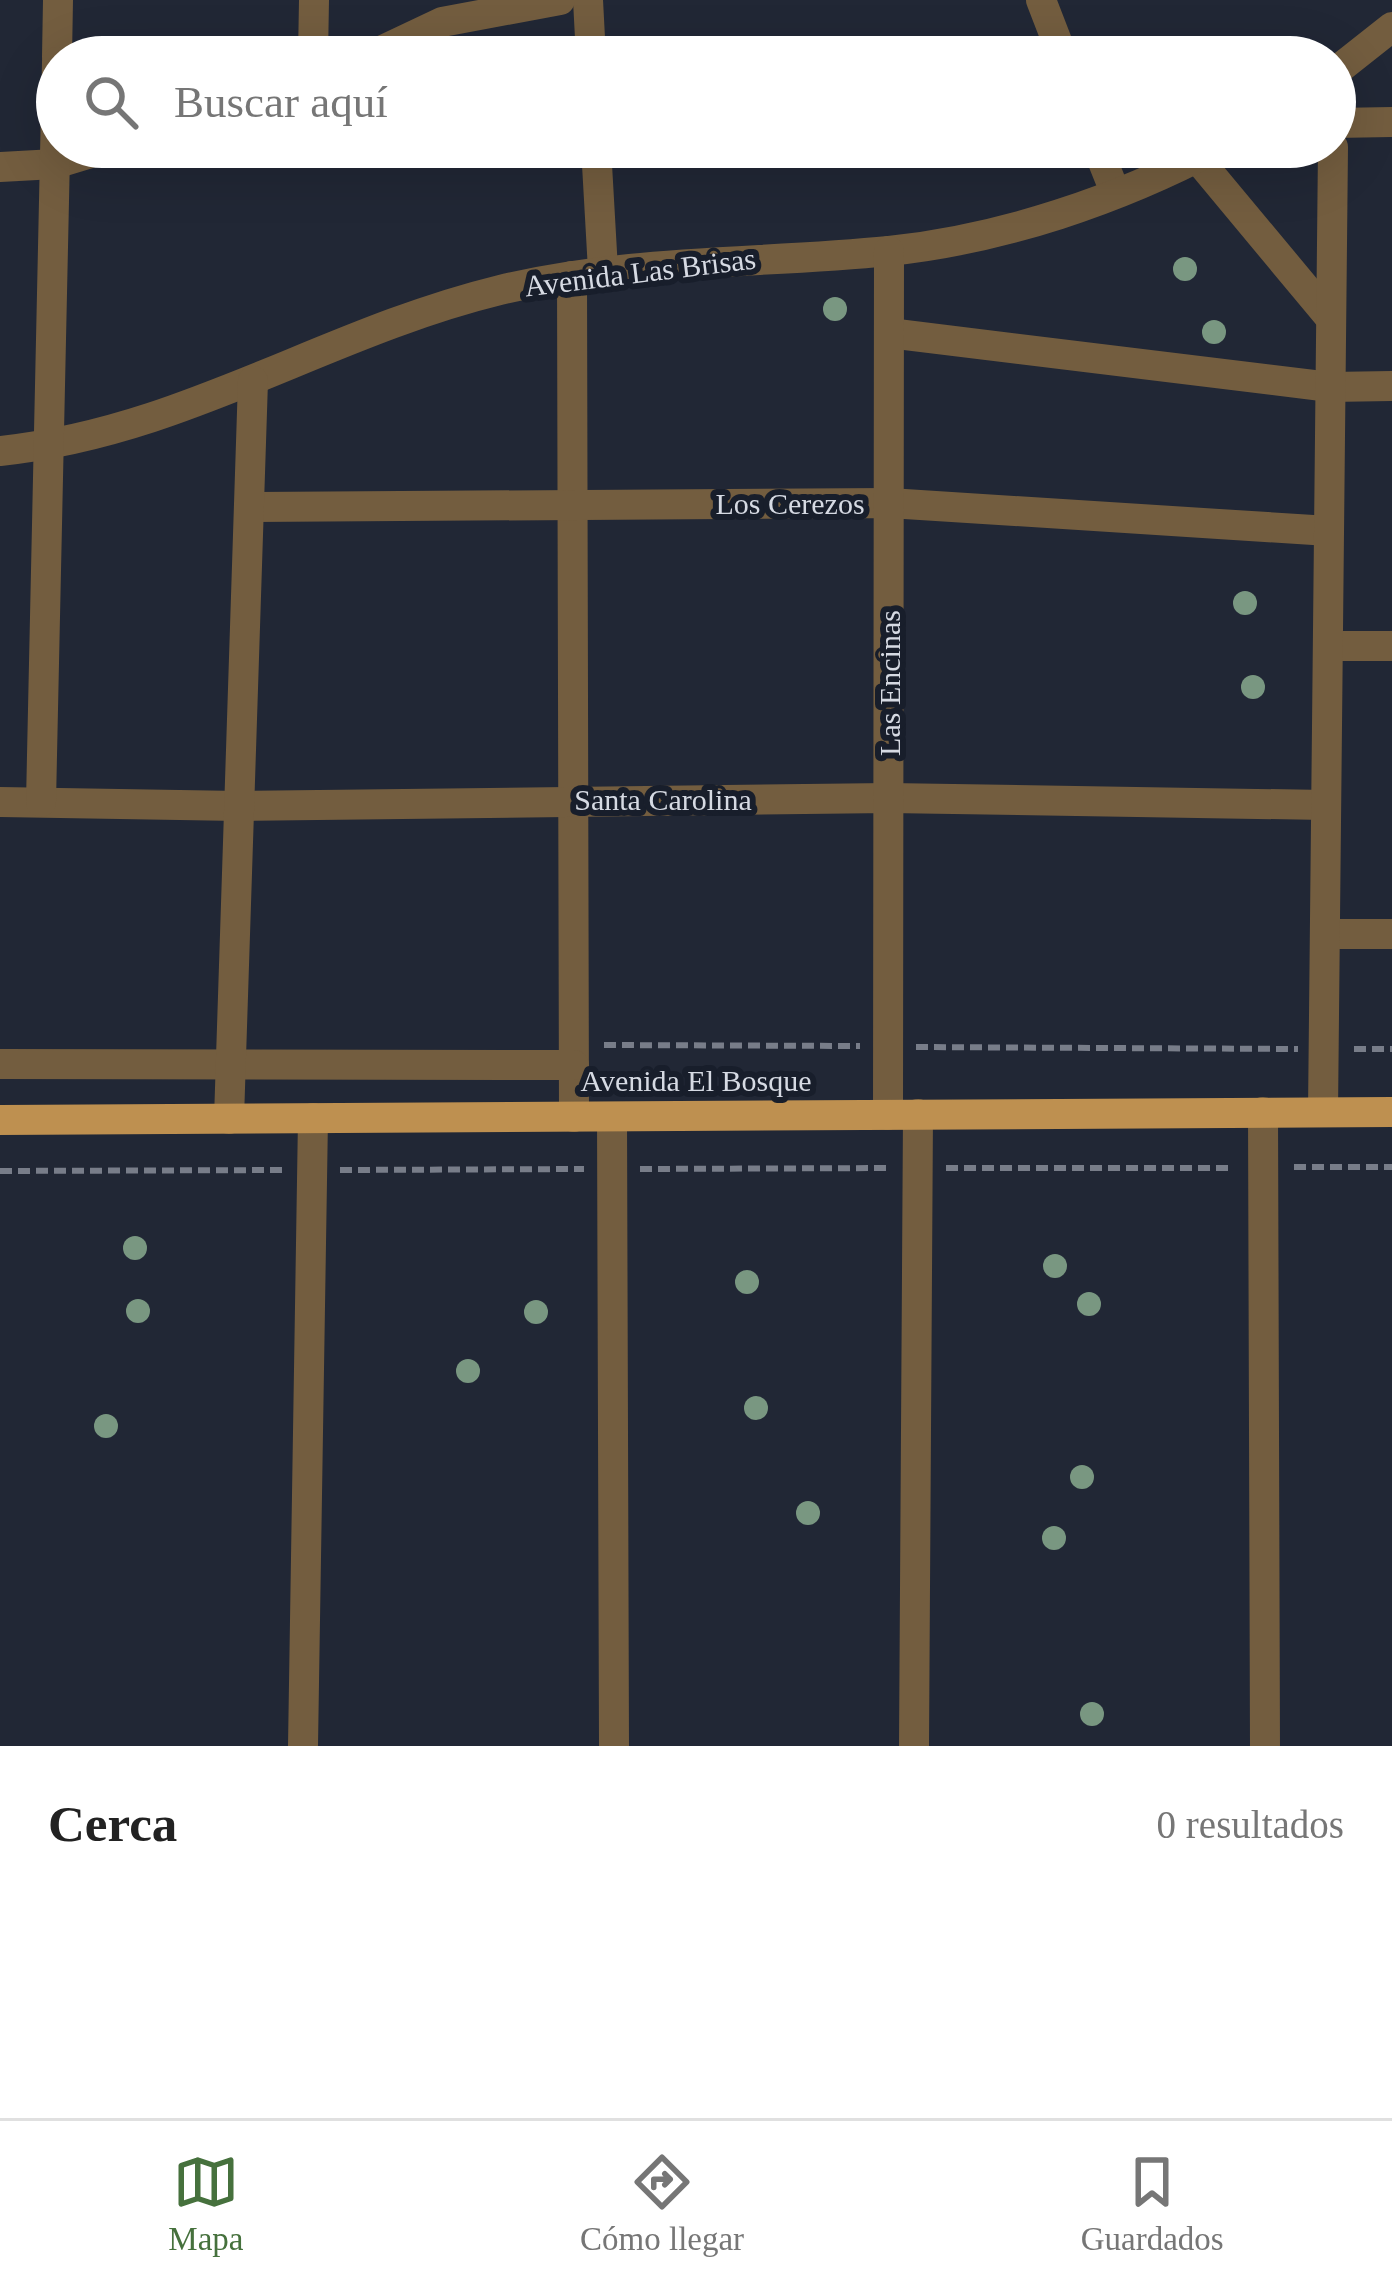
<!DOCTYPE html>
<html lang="es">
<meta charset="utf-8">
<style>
body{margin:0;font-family:"Times New Roman",serif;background:#f2f2f2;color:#222}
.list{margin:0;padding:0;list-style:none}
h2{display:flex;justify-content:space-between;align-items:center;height:156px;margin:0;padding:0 48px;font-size:51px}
h2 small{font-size:39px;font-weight:400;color:#767676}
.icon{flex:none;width:66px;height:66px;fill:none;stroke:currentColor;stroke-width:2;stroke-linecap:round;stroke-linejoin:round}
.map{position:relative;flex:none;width:1392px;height:1746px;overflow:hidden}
.search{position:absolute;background:#fff;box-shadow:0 12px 48px #0002;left:36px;right:36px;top:36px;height:132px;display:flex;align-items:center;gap:30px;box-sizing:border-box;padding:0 42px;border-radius:66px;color:#767676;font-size:45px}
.sheet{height:372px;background:#fff}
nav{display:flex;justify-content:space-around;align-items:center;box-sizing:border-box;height:168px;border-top:3px solid #e0e0e0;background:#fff;font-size:33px;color:#767676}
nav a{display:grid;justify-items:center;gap:6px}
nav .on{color:#46713d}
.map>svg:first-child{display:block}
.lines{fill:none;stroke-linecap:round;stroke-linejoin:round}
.path{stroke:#787d89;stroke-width:6;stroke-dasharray:12 6;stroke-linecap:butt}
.minor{stroke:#735d3f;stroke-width:30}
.major{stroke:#be9050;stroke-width:30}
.tree{fill:#799781}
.labels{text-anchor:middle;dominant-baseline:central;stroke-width:12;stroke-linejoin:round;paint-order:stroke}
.street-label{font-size:30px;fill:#d6dae3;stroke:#181e2b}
</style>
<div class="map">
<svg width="1392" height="1746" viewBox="0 0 1392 1746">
<rect width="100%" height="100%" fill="#212735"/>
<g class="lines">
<g class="path">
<polyline points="604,1045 860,1046"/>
<polyline points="916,1047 1298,1049"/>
<polyline points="1354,1049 1392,1049"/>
<polyline points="1294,1167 1392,1167"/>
<polyline points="946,1168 1232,1168"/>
<polyline points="640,1169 890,1168"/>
<polyline points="340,1170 584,1169"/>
<polyline points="0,1171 284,1170"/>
</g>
<g class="minor">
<polyline points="588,0 591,57"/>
<polyline points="1041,0 1063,57"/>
<polyline points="57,57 58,0"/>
<polyline points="313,57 314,0"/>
<polyline points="368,57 442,22 560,0"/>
<polyline points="1335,72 1392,27"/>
<polyline points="1335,123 1392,122"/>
<polyline points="596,147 603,270"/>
<polyline points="1097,147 1115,192"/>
<polyline points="1197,158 1331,319"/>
<polyline points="0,167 55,164 111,147"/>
<polyline points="572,276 574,1117"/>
<polyline points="889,333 1330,387 1392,386"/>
<path d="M0,451c184,-19 324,-118 500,-161 130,-31 258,-26 389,-39 114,-12 229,-51 329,-104"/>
<polyline points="249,507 889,503 1329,531"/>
<polyline points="1328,646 1392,646"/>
<polyline points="0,802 239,806 889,798 1326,805"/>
<polyline points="41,802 57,62"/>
<polyline points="1325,934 1392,934"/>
<polyline points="0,1064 574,1065"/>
<polyline points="1263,1112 1265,1746"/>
<polyline points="1323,1112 1333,147"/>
<polyline points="888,1115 889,251"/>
<polyline points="612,1117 614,1746"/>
<polyline points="229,1119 253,381"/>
<polyline points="303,1746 313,1118"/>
<polyline points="914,1746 918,1114"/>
</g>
<polyline class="major" points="0,1120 1392,1112"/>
</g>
<g class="tree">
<circle cx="1185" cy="269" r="12"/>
<circle cx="835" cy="309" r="12"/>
<circle cx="1214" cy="332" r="12"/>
<circle cx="1245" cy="603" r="12"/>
<circle cx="1253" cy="687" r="12"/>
<circle cx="135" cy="1248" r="12"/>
<circle cx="1055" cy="1266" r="12"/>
<circle cx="747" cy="1282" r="12"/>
<circle cx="1089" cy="1304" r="12"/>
<circle cx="138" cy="1311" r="12"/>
<circle cx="536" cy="1312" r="12"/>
<circle cx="468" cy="1371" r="12"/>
<circle cx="756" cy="1408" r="12"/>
<circle cx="106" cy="1426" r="12"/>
<circle cx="1082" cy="1477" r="12"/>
<circle cx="808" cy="1513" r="12"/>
<circle cx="1054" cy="1538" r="12"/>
<circle cx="1092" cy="1714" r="12"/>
</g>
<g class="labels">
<g class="street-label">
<text transform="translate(640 272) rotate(-7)">Avenida Las Brisas</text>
<text x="790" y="503">Los Cerezos</text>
<text transform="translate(889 683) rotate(-90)">Las Encinas</text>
<text x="663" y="799">Santa Carolina</text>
<text x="696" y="1080">Avenida El Bosque</text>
</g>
</g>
</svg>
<div class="search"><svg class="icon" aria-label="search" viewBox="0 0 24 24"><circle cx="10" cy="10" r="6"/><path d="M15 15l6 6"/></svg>Buscar aquí</div>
</div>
<section class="sheet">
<h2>Cerca<small>0 resultados</small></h2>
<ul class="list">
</ul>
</section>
<nav>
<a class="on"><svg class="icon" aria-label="map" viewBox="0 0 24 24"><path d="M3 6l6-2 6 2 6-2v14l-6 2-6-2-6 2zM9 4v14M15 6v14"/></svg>Mapa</a>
<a><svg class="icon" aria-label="directions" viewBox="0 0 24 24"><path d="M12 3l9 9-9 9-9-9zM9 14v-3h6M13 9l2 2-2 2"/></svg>Cómo llegar</a>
<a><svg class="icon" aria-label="saved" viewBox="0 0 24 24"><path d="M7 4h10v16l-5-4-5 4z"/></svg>Guardados</a>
</nav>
